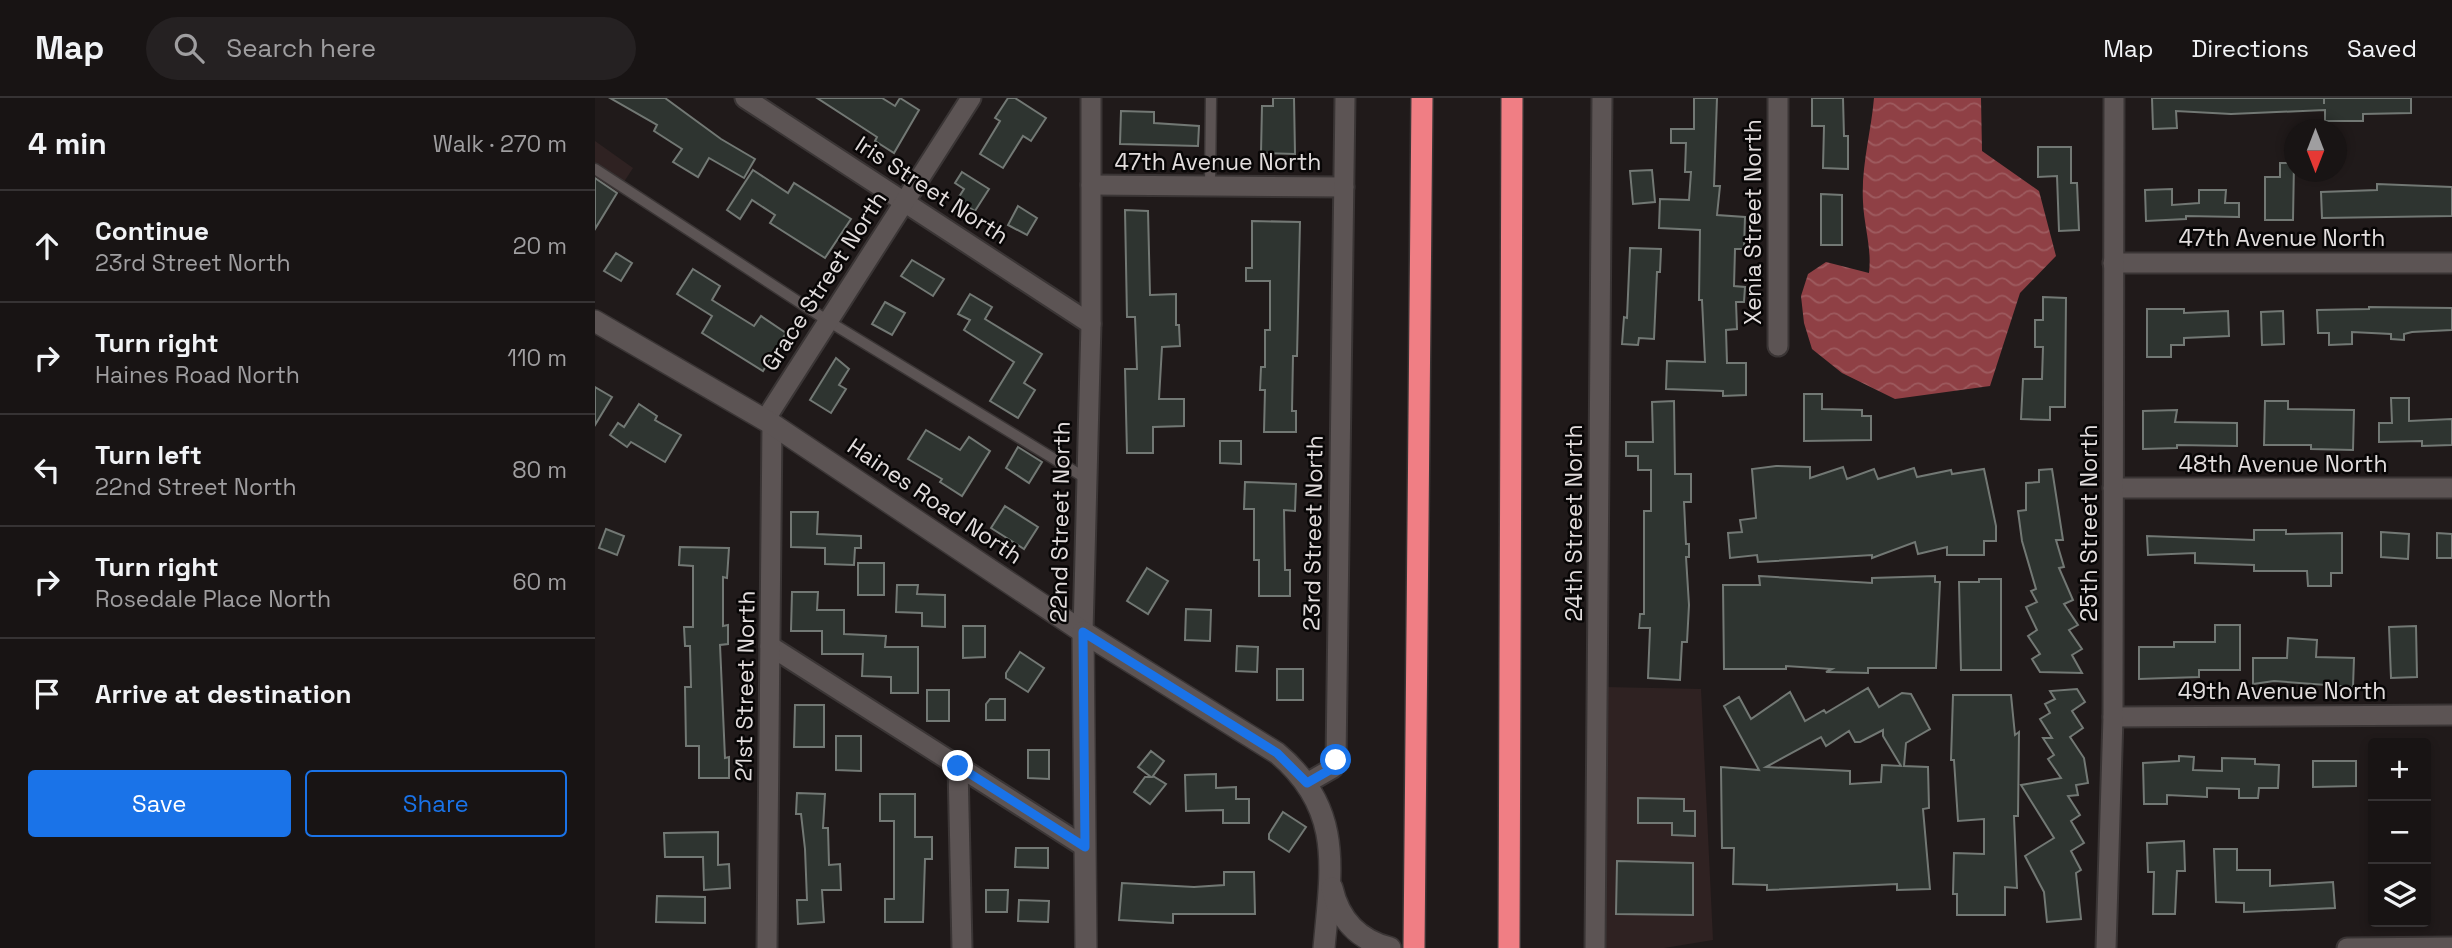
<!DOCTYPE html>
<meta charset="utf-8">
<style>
body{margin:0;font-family:"Space Grotesk",sans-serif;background:#252122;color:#f1f3f6}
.controls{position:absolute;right:21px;bottom:21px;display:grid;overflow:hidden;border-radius:7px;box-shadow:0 4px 10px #0003}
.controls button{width:63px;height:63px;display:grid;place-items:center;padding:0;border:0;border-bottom:2px solid #363334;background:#181414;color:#f1f3f6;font:35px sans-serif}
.compass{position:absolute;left:1689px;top:21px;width:63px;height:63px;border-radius:50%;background:#181414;box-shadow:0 4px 10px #0003;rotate:180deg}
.stop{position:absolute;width:21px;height:21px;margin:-16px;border:5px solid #1a73e8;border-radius:50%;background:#fff}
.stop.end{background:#1a73e8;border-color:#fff;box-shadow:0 2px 7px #0008}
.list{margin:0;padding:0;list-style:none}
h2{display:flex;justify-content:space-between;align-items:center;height:91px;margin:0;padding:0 28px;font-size:30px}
h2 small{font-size:23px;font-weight:400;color:#9f9ea0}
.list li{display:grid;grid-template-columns:46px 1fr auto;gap:21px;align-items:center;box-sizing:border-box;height:112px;padding:0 28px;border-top:2px solid #363334}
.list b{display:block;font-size:26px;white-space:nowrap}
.list p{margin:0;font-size:23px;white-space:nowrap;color:#9f9ea0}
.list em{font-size:23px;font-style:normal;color:#9f9ea0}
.actions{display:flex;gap:14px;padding:21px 28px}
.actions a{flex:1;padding:16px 0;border:2px solid #1a73e8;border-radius:7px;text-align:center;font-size:24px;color:#1a73e8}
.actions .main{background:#1a73e8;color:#fff}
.icon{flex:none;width:38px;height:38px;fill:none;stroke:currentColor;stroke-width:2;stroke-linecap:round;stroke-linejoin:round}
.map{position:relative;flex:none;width:1857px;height:850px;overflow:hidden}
header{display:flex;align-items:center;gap:42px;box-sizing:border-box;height:98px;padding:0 35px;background:#181414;border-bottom:2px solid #363334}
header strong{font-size:33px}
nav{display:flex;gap:38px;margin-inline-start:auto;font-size:24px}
.search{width:490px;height:63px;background:#252122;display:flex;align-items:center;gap:18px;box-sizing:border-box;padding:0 24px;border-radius:38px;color:#9f9ea0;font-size:26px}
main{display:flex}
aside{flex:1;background:#181414}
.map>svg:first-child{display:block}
.built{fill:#2f2222}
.water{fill:url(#water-waves)}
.building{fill:#2e3430;stroke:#727874;stroke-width:2;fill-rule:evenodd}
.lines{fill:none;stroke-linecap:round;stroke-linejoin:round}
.lane-casing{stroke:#3a3535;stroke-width:13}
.street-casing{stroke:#3a3535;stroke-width:23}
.secondary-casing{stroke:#3a3535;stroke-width:24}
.highway-casing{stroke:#3a3535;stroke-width:24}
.lane{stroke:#5c5454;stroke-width:10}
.street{stroke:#5c5454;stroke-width:19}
.secondary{stroke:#5c5454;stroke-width:21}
.highway{stroke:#f07e84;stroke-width:21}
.route{stroke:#1a73e8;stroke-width:9}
.labels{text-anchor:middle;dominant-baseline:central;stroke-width:5;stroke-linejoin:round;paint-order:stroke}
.street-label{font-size:23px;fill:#e2dddd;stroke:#080606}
</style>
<header>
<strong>Map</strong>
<div class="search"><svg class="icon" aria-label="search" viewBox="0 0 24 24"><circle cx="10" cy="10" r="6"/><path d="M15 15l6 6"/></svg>Search here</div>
<nav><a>Map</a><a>Directions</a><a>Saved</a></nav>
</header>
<main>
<aside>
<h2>4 min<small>Walk · 270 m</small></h2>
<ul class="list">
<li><svg class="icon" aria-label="ahead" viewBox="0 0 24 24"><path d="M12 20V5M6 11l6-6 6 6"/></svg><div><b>Continue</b><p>23rd Street North</p></div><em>20 m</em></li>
<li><svg class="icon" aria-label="right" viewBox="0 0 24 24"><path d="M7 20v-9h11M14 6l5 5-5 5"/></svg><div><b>Turn right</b><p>Haines Road North</p></div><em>110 m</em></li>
<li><svg class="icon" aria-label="left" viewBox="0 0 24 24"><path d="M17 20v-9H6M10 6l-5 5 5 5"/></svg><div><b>Turn left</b><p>22nd Street North</p></div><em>80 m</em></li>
<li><svg class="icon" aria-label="right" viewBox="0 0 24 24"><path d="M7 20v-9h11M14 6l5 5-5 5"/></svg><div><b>Turn right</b><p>Rosedale Place North</p></div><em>60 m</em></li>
<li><svg class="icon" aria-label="arrive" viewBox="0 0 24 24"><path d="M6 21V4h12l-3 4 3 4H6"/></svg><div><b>Arrive at destination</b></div></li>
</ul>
<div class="actions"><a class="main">Save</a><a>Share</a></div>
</aside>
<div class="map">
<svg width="1857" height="850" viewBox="0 0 1857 850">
<defs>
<pattern id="water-waves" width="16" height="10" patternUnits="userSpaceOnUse" patternTransform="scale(1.75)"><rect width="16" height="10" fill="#8f4045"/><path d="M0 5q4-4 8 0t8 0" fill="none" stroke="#9e5b5f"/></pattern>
</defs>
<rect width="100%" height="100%" fill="#201a1a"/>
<g class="built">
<polygon points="0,43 38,70 0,128"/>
<polygon points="1011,589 1106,591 1118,842 1069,850 1009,850"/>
</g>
<path class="water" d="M1279,0h107l1,53 57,40 17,65 -36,37 -30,93 -95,13 -53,-26 -30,-24 -8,-26 -3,-27 7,-22 18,-12 43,11c3,-25 -5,-47 -6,-71 -2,-36 8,-69 11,-104z"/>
<g class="building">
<polygon points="15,0 70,0 126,41 160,61 149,80 114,60 103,79 78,64 87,51 59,33 62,27"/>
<polygon points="222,0 287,0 300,8 305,0 324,12 299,55 280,43 282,39"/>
<polygon points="413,0 420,0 451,20 436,43 428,38 408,70 385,56 405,23 400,20"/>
<polygon points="678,0 699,0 700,56 666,55 667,8 678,8"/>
<polygon points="1099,0 1122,0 1119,88 1125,88 1122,117 1150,119 1149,151 1140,151 1139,188 1150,189 1149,204 1141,204 1142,231 1131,232 1132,265 1151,265 1151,297 1128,298 1128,293 1071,291 1072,263 1110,264 1107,202 1104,202 1105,132 1064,130 1065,101 1094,102 1096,74 1090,74 1091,45 1076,45 1076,31 1099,31"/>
<polygon points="1217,0 1248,0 1249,38 1253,38 1253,71 1228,70 1229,28 1217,28"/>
<polygon points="1557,0 1729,0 1729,6 1729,0 1816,0 1816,15 1768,16 1768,23 1730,23 1730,12 1636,16 1581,13 1582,30 1558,31"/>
<polygon points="526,13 559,14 559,25 604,28 603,48 525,46"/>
<polygon points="1443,49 1476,49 1476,85 1482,85 1484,132 1464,133 1462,78 1443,79"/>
<polygon points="1685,65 1699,65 1698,122 1670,122 1670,79 1685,79"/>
<polygon points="158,72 193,95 199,85 256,121 230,160 175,125 180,117 157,102 145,121 132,112"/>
<polygon points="1057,72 1060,104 1038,106 1035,73"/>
<polygon points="367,74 394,91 380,113 362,102 369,91 360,85"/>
<polygon points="0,80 22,95 0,131"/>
<polygon points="1782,86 1857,89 1857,118 1727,120 1726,94 1782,92"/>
<polygon points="1577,91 1577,107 1604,105 1604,92 1631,92 1630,105 1644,105 1644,119 1591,118 1591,121 1551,123 1550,92"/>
<polygon points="1226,96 1247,97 1247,147 1226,147"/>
<polygon points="423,108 442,120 432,137 413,127"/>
<polygon points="530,112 553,113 555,197 581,196 581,227 584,227 585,248 567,249 564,301 589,301 589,328 558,329 558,355 532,355 530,271 542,271 540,219 532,219"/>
<polygon points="657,123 705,124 702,258 698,258 697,313 701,313 701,334 669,334 670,292 665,292 666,269 670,269 670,232 675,232 675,183 651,183 651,170 657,170"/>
<polygon points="1035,150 1066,151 1065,174 1062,174 1059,241 1044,240 1043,247 1027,246 1029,219 1032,220"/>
<polygon points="21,155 37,165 26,183 9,173"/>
<polygon points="317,162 349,181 338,198 306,178"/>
<polygon points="98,171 125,188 117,202 159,228 166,218 191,235 168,273 107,235 117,218 82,196"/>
<polygon points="375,196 397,209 390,221 447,256 429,285 440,292 423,320 395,303 419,264 369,232 375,222 363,216"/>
<polygon points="1448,199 1471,200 1470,309 1455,309 1455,322 1426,321 1428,281 1447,281 1448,249 1440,249 1440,222 1448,222"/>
<polygon points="290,204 310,215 297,237 277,226"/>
<polygon points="1774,209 1857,210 1857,232 1817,234 1809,236 1809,242 1796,241 1796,236 1757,234 1757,246 1734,247 1734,235 1723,235 1722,212 1774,211"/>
<polygon points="1552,211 1589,211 1589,215 1633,213 1634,238 1589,240 1589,247 1576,247 1576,259 1552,259"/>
<polygon points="1688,213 1689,246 1667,247 1666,214"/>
<polygon points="241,260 254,271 244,287 251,291 236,315 215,302"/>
<polygon points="0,289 17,299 0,327"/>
<polygon points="1209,296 1227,296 1227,311 1267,312 1267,318 1276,318 1276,342 1209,343"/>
<polygon points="1796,300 1814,300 1814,323 1857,321 1857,347 1827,348 1827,343 1784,344 1784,325 1797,325"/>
<polygon points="1079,303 1080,376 1096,376 1096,404 1089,404 1091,446 1094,446 1094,459 1091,459 1094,507 1092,544 1087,544 1085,582 1053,580 1055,530 1044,530 1045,516 1049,516 1049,413 1056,413 1056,372 1043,372 1043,358 1031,358 1031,344 1058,344 1057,304"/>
<polygon points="1670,303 1693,303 1693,311 1759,312 1758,352 1716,351 1716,347 1669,347"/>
<polygon points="44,306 62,318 60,322 86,337 70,364 36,344 32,349 15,337 23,325 29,329"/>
<polygon points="1582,312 1580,324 1642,325 1642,348 1582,347 1582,350 1548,351 1548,313"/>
<polygon points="331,332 365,352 374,339 395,353 367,398 345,384 347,381 313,361"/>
<polygon points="625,343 646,343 646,366 625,365"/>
<polygon points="423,349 447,364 434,385 411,370"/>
<polygon points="1181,368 1215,369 1215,380 1248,369 1252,381 1279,371 1283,381 1319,370 1322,379 1356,372 1357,376 1389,371 1401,428 1401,443 1389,443 1389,457 1352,457 1352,449 1323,456 1320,444 1277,460 1277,457 1163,464 1162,457 1135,460 1133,435 1147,434 1145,422 1161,420 1157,371"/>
<polygon points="1457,371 1468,442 1461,442 1469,469 1464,470 1478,502 1469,506 1483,527 1474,532 1487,551 1477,557 1487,575 1445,574 1437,561 1445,556 1433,538 1442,532 1431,509 1442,504 1436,493 1441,491 1427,443 1423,413 1431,412 1431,385 1444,384 1444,372"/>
<polygon points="650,384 701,386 700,413 689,412 690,472 695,472 695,498 664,498 664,462 659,462 659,411 649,411"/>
<polygon points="410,408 443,429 429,451 396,430"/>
<polygon points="196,414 223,414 222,436 266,438 266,450 260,450 259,467 230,466 230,450 196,449"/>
<polygon points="11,431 29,438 22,457 4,450"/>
<polygon points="1659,432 1691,432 1691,436 1747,435 1747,475 1736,475 1736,488 1713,488 1712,473 1659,473 1659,467 1600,465 1600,455 1553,457 1552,438 1659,442"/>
<polygon points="1786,434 1814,436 1813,461 1786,459"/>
<polygon points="1842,435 1857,436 1857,460 1842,460"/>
<polygon points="85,449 134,450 132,480 128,479 128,528 133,527 133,546 125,547 130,660 134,659 134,680 104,680 104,648 91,648 90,589 96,589 95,548 90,548 89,529 98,529 98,468 84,467"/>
<rect x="263" y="465" width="26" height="32"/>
<polygon points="552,470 573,483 553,516 532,503"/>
<polygon points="1164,478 1277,485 1277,480 1340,478 1340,484 1345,484 1341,570 1273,570 1273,575 1231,574 1237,571 1191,568 1191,571 1129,571 1128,487 1165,487"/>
<polygon points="1384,481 1406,481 1406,572 1366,572 1364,484 1384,484"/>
<polygon points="302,487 323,487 322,496 350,497 350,529 327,528 327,515 301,514"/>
<polygon points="197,494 223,494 222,512 249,512 249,536 291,538 290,549 323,549 323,595 296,595 296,579 267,578 268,556 227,556 227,533 196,533"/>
<polygon points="591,511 616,512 615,543 590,542"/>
<polygon points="1620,527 1645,527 1645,572 1604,572 1604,579 1544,581 1544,549 1579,549 1579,544 1620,544"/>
<polygon points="368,528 390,528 390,559 368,560"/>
<polygon points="1821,528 1822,579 1796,580 1794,529"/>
<polygon points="1693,540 1722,542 1721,559 1759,560 1758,589 1679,583 1658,586 1658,560 1692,560"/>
<polygon points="642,548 663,549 662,574 641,573"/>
<polygon points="425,554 449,570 433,594 411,580 411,575"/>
<rect x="682" y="571" width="26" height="31"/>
<path d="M1273,590l11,19 23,-14 9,1 19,35 -24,14 -2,23 24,1 1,41 -6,1 7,80 -33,1v-6l-130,6v-5l-34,-1 1,-36h-12l-1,-81 38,3 -35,-64 15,-9 12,22 39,-27 15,29 19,-11 2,3zM1288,632v6l18,30 -19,-1 -1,17 -31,2v-13l-84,-4 55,-30 5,9 23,-15 6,11h5z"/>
<polygon points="1482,591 1490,604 1477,613 1488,630 1475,639 1489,660 1493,685 1481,687 1483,697 1473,698 1485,717 1476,723 1489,745 1476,753 1486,772 1481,775 1486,821 1452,824 1449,794 1430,758 1459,740 1426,687 1466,680 1453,661 1459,657 1448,640 1457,640 1445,621 1455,615 1450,606 1460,601 1455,593"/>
<rect x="332" y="592" width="22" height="31"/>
<polygon points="1358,597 1416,597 1420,637 1424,634 1423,718 1419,718 1422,790 1410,789 1410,817 1362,817 1362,796 1358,796 1359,755 1389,756 1389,721 1363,723 1359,662 1356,662"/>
<polygon points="395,601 410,601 410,622 391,622 391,606"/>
<polygon points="200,607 229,607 229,649 199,649"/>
<polygon points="241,638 266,638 266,673 241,672"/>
<polygon points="433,652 454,652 454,681 433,680"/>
<polygon points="556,653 569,663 558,678 571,686 555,706 539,694 550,679 556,679 543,669"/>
<polygon points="1584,658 1599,659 1598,672 1627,673 1627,660 1660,661 1660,666 1684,667 1683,690 1664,690 1663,700 1644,700 1644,691 1612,690 1612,699 1572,697 1572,706 1549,706 1548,665 1584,663"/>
<polygon points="1718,663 1761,663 1761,688 1718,689"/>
<polygon points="621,676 621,690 641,689 641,701 654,701 654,725 628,725 628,712 591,713 590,677"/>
<polygon points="202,695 230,696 228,730 233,730 234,767 245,766 246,792 227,792 229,824 203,826 202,802 212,802 210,751 206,716 201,716"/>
<polygon points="285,696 320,696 320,739 337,739 337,761 330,761 328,824 290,824 290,801 299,801 299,723 285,723"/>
<polygon points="1043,700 1089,701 1089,713 1100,713 1100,738 1077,737 1077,725 1043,725"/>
<polygon points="688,714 711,729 694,754 674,741 674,736"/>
<polygon points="123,734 123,767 134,766 135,790 109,792 108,759 70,759 69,735"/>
<polygon points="1589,743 1590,773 1582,773 1580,816 1558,816 1559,774 1553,774 1552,745"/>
<polygon points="421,750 453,750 453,770 420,769"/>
<polygon points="1619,751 1642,751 1642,772 1675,772 1675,788 1738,784 1740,810 1649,814 1649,805 1621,804"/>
<polygon points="1022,763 1098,765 1098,817 1021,816"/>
<polygon points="629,774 659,774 660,816 578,816 578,825 524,822 527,785 599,789 629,787"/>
<polygon points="391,792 413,792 412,814 391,814"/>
<polygon points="62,798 110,799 110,825 61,824"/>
<polygon points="424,802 454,803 453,824 423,823"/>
</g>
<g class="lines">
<g class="lane-casing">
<g id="lane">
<polyline points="0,71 233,223 492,381"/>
<polyline points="615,88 616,0"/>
</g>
</g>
<g class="street-casing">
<g id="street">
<polyline points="150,0 496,226"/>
<polyline points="1183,0 1183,248"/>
<polyline points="496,87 749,89"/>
<polyline points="1518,165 1857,165"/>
<polyline points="170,322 376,0"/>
<polyline points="1518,390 1857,390"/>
<polyline points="488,534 496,226 496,0"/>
<polyline points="175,548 490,749"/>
<polyline points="1518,619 1857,617"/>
<polyline points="363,668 367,850"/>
<polyline points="712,685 738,670 741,662 750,0"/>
<polyline points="172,850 177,326"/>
<polyline points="1000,850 1007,0"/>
<polyline points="1511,850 1518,619 1519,0"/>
<polyline points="1752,850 1857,849"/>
</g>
</g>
<g class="secondary-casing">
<g id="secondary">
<path d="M0,223l177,103 311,208 194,121c67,56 54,116 47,195"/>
<polyline points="488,534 491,850"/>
<path d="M737,790c7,31 26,52 58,60"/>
</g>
</g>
<g class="highway-casing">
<g id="highway">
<polyline points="819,850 827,0"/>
<polyline points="914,850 917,0"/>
</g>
</g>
<use href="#lane" class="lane"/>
<use href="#street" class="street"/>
<use href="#secondary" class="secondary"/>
<use href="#highway" class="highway"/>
</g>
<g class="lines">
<polyline class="route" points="363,668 490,749 488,534 682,655 712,685 738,670 741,662"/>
</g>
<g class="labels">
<g class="street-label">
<text x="623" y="64">47th Avenue North</text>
<text transform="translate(337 92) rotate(33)">Iris Street North</text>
<text transform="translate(1158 124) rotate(-90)">Xenia Street North</text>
<text x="1687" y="140">47th Avenue North</text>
<text transform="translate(229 183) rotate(-57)">Grace Street North</text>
<text x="1688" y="366">48th Avenue North</text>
<text transform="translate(340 403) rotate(34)">Haines Road North</text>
<text transform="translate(465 424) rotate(-89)">22nd Street North</text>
<text transform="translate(979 425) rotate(-90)">24th Street North</text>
<text transform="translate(1494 425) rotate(-90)">25th Street North</text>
<text transform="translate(718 435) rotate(-89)">23rd Street North</text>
<text transform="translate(150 588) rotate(-89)">21st Street North</text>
<text x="1687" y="593">49th Avenue North</text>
</g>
</g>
</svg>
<div class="controls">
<button>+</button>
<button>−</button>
<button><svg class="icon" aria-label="layers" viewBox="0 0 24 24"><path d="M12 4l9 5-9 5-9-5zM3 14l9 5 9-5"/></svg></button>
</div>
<svg class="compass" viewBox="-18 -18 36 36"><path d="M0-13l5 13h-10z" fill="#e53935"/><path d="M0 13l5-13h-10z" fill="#9f9ea0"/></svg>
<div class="stop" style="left:741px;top:662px"></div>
<div class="stop end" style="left:363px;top:668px"></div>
</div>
</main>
